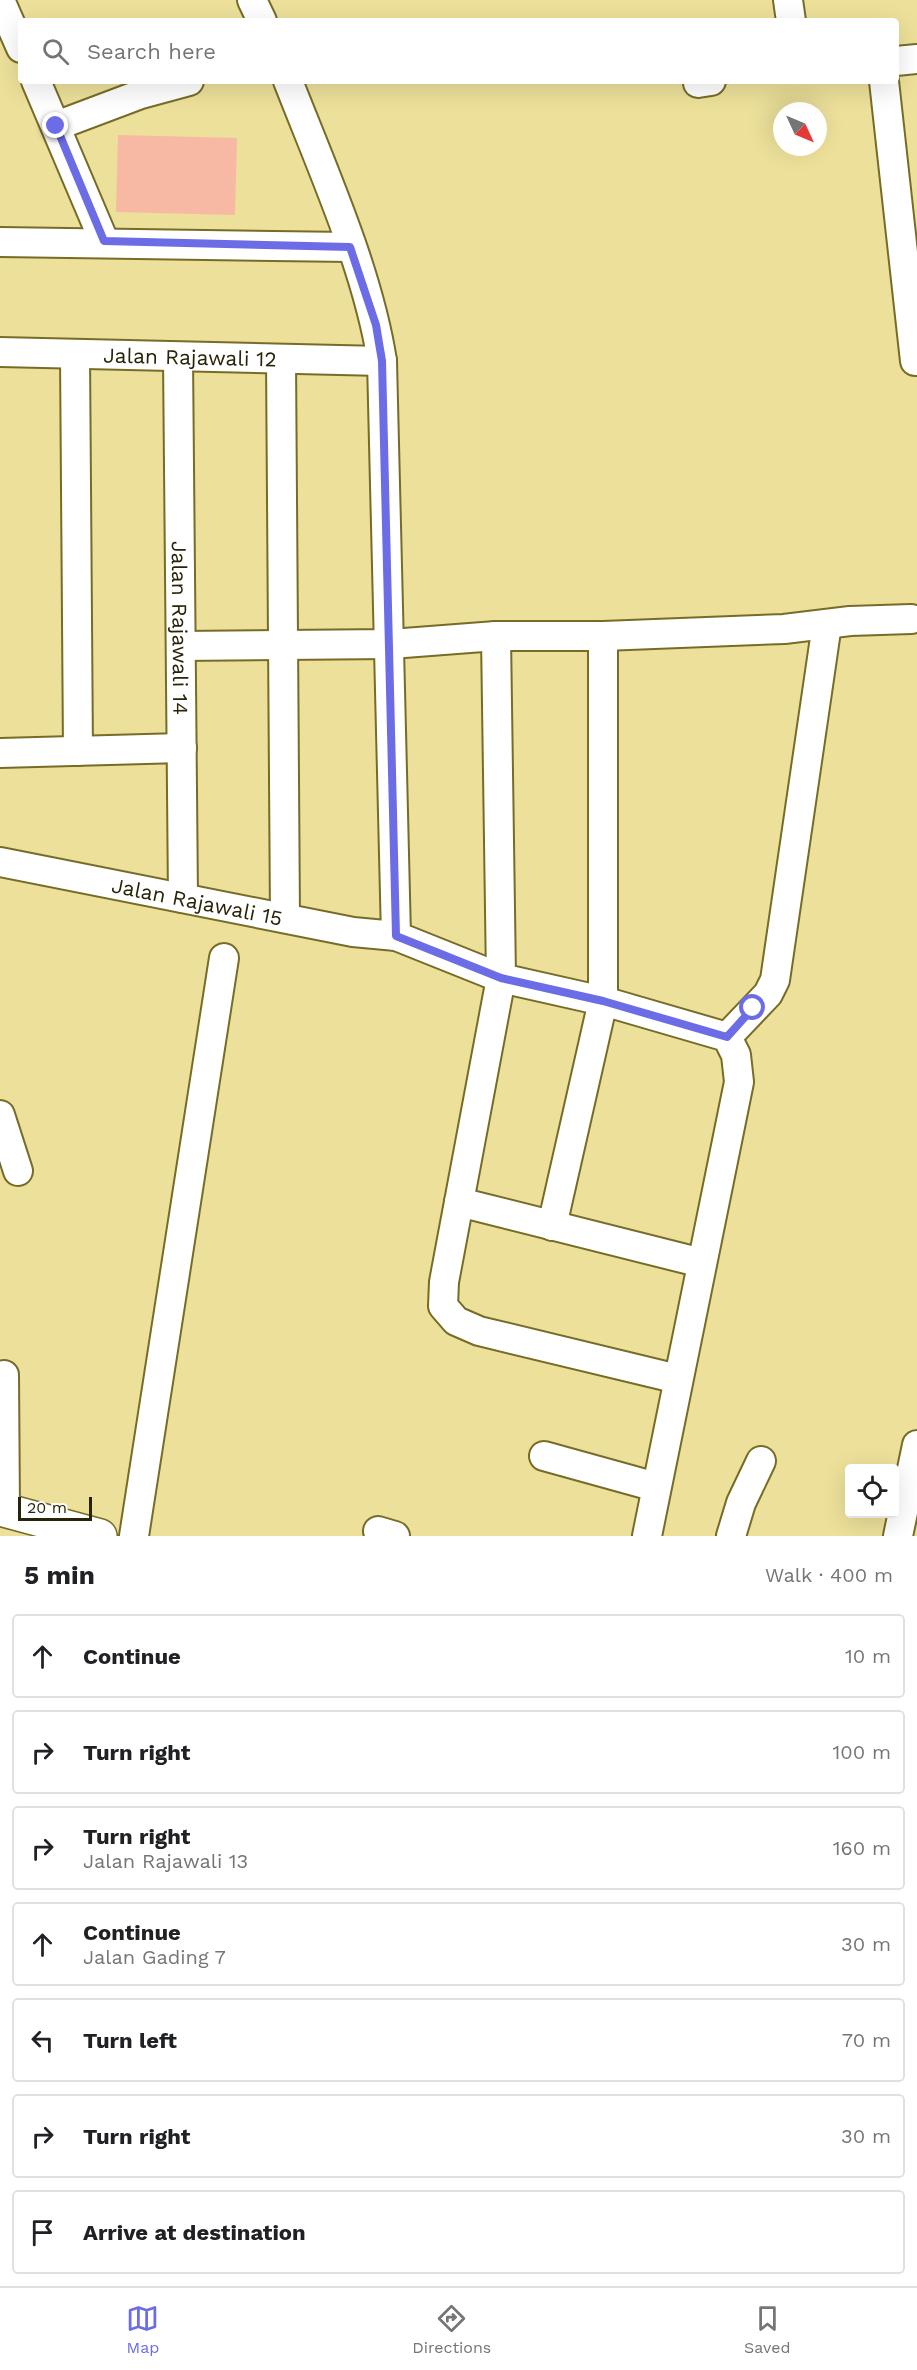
<!DOCTYPE html>
<meta charset="utf-8">
<style>
body{margin:0;font-family:"Work Sans",sans-serif;background:#f6f6f6;color:#202124}
.controls{position:absolute;right:18px;bottom:18px;display:grid;overflow:hidden;border-radius:6px;box-shadow:0 6px 24px #0002}
.controls button{width:54px;height:54px;display:grid;place-items:center;padding:0;border:0;border-bottom:2px solid #e0e0e0;background:#fff;color:#202124;font:30px sans-serif}
.compass{position:absolute;left:773px;top:102px;width:54px;height:54px;border-radius:50%;background:#fff;box-shadow:0 6px 24px #0002;rotate:134deg}
.scale{position:absolute;left:18px;bottom:15px;width:74px;box-sizing:border-box;padding-left:6px;border:3px solid #292407;border-top:0;font-size:16px;line-height:21px;white-space:nowrap;color:#292407;-webkit-text-stroke:4px #fff;paint-order:stroke}
.stop{position:absolute;width:18px;height:18px;margin:-14px;border:4px solid #6c6ce6;border-radius:50%;background:#fff}
.stop.end{background:#6c6ce6;border-color:#fff;box-shadow:0 2px 6px #0008}
.list{margin:0;padding:0;list-style:none}
h2{display:flex;justify-content:space-between;align-items:center;height:78px;margin:0;padding:0 24px;font-size:26px}
h2 small{font-size:20px;font-weight:400;color:#757577}
.list li{display:grid;grid-template-columns:39px 1fr auto;gap:18px;align-items:center;box-sizing:border-box;height:84px;margin:0 12px 12px;padding:0 12px;border:2px solid #e0e0e0;border-radius:6px}
.list b{display:block;font-size:22px;white-space:nowrap}
.list p{margin:0;font-size:20px;white-space:nowrap;color:#757577}
.list em{font-size:20px;font-style:normal;color:#757577}
.icon{flex:none;width:33px;height:33px;fill:none;stroke:currentColor;stroke-width:2;stroke-linecap:round;stroke-linejoin:round}
.map{position:relative;flex:none;width:917px;height:1536px;overflow:hidden}
.search{position:absolute;background:#fff;box-shadow:0 6px 24px #0002;left:18px;right:18px;top:18px;height:66px;display:flex;align-items:center;gap:15px;box-sizing:border-box;padding:0 21px;border-radius:6px;color:#757577;font-size:22px}
.sheet{height:750px;background:#fff}
nav{display:flex;justify-content:space-around;align-items:center;box-sizing:border-box;height:84px;border-top:2px solid #e0e0e0;background:#fff;font-size:16px;color:#757577}
nav a{display:grid;justify-items:center;gap:3px}
nav .on{color:#6c6ce6}
.map>svg:first-child{display:block}
.green{fill:#f7b9a3}
.lines{fill:none;stroke-linecap:round;stroke-linejoin:round}
.minor-casing{stroke:#776c27;stroke-width:32}
.major-casing{stroke:#776c27;stroke-width:36}
.minor{stroke:#fff;stroke-width:28}
.major{stroke:#fff;stroke-width:33}
.route{stroke:#6c6ce6;stroke-width:8}
.labels{text-anchor:middle;dominant-baseline:central;stroke-width:5;stroke-linejoin:round;paint-order:stroke}
.street-label{font-size:21px;fill:#292407;stroke:#fff}
</style>
<div class="map">
<svg width="917" height="1536" viewBox="0 0 917 1536">
<rect width="100%" height="100%" fill="#ece09a"/>
<polygon class="green" points="118,135 237,138 235,215 116,212"/>
<g class="lines">
<g class="minor-casing">
<g id="minor">
<polyline points="0,0 21,48"/>
<polyline points="252,0 262,21"/>
<polyline points="788,0 791,21"/>
<polyline points="896,61 917,59"/>
<polyline points="36,81 104,241"/>
<path d="M288,81c34,87 80,189 94,280l14,575"/>
<polyline points="884,81 915,361"/>
<polyline points="698,83 711,81"/>
<polyline points="56,126 141,94 189,81"/>
<polyline points="0,242 350,247"/>
<path id="s1" d="M0,352l382,9"/>
<polyline points="75,355 78,751"/>
<path id="s2" d="M178,358l5,540"/>
<polyline points="281,359 285,918"/>
<polyline points="496,636 501,978 444,1282 443,1306 456,1321 479,1331 678,1379"/>
<polyline points="181,646 391,644 496,636 603,636 784,629 850,621 911,619"/>
<polyline points="0,753 182,748"/>
<path id="s3" d="M0,862l353,70 43,4 105,42 102,23 124,36 9,18 3,27 -92,454"/>
<polyline points="727,1037 768,994 775,980 827,624"/>
<polyline points="0,1115 18,1171"/>
<polyline points="459,1202 702,1263"/>
<polyline points="552,1226 603,1001 603,636"/>
<polyline points="4,1375 5,1510"/>
<polyline points="544,1456 656,1487"/>
<polyline points="378,1531 395,1536"/>
<polyline points="134,1536 224,958"/>
<polyline points="731,1536 741,1503 761,1461"/>
<polyline points="898,1536 917,1445"/>
</g>
</g>
<g class="major-casing">
<polyline id="major" points="0,1509 100,1536"/>
</g>
<use href="#minor" class="minor"/>
<use href="#major" class="major"/>
</g>
<g class="lines">
<polyline class="route" points="56,126 104,241 350,247 376,325 382,361 396,936 501,978 603,1001 727,1037 753,1008"/>
</g>
<g class="labels">
<g class="street-label">
<text stroke="none"><textPath href="#s1" startOffset="190">Jalan Rajawali 12</textPath></text>
<text stroke="none"><textPath href="#s2" startOffset="270">Jalan Rajawali 14</textPath></text>
<text stroke="none"><textPath href="#s3" startOffset="201">Jalan Rajawali 15</textPath></text>
</g>
</g>
</svg>
<div class="controls">
<button><svg class="icon" aria-label="locate" viewBox="0 0 24 24"><circle cx="12" cy="12" r="6"/><path d="M12 2v4M12 18v4M2 12h4M18 12h4"/></svg></button>
</div>
<svg class="compass" viewBox="-18 -18 36 36"><path d="M0-13l5 13h-10z" fill="#e53935"/><path d="M0 13l5-13h-10z" fill="#757577"/></svg>
<div class="scale">20 m</div>
<div class="stop" style="left:753px;top:1008px"></div>
<div class="stop end" style="left:56px;top:126px"></div>
<div class="search"><svg class="icon" aria-label="search" viewBox="0 0 24 24"><circle cx="10" cy="10" r="6"/><path d="M15 15l6 6"/></svg>Search here</div>
</div>
<section class="sheet">
<h2>5 min<small>Walk · 400 m</small></h2>
<ul class="list">
<li><svg class="icon" aria-label="ahead" viewBox="0 0 24 24"><path d="M12 20V5M6 11l6-6 6 6"/></svg><div><b>Continue</b></div><em>10 m</em></li>
<li><svg class="icon" aria-label="right" viewBox="0 0 24 24"><path d="M7 20v-9h11M14 6l5 5-5 5"/></svg><div><b>Turn right</b></div><em>100 m</em></li>
<li><svg class="icon" aria-label="right" viewBox="0 0 24 24"><path d="M7 20v-9h11M14 6l5 5-5 5"/></svg><div><b>Turn right</b><p>Jalan Rajawali 13</p></div><em>160 m</em></li>
<li><svg class="icon" aria-label="ahead" viewBox="0 0 24 24"><path d="M12 20V5M6 11l6-6 6 6"/></svg><div><b>Continue</b><p>Jalan Gading 7</p></div><em>30 m</em></li>
<li><svg class="icon" aria-label="left" viewBox="0 0 24 24"><path d="M17 20v-9H6M10 6l-5 5 5 5"/></svg><div><b>Turn left</b></div><em>70 m</em></li>
<li><svg class="icon" aria-label="right" viewBox="0 0 24 24"><path d="M7 20v-9h11M14 6l5 5-5 5"/></svg><div><b>Turn right</b></div><em>30 m</em></li>
<li><svg class="icon" aria-label="arrive" viewBox="0 0 24 24"><path d="M6 21V4h12l-3 4 3 4H6"/></svg><div><b>Arrive at destination</b></div></li>
</ul>
</section>
<nav>
<a class="on"><svg class="icon" aria-label="map" viewBox="0 0 24 24"><path d="M3 6l6-2 6 2 6-2v14l-6 2-6-2-6 2zM9 4v14M15 6v14"/></svg>Map</a>
<a><svg class="icon" aria-label="directions" viewBox="0 0 24 24"><path d="M12 3l9 9-9 9-9-9zM9 14v-3h6M13 9l2 2-2 2"/></svg>Directions</a>
<a><svg class="icon" aria-label="saved" viewBox="0 0 24 24"><path d="M7 4h10v16l-5-4-5 4z"/></svg>Saved</a>
</nav>
